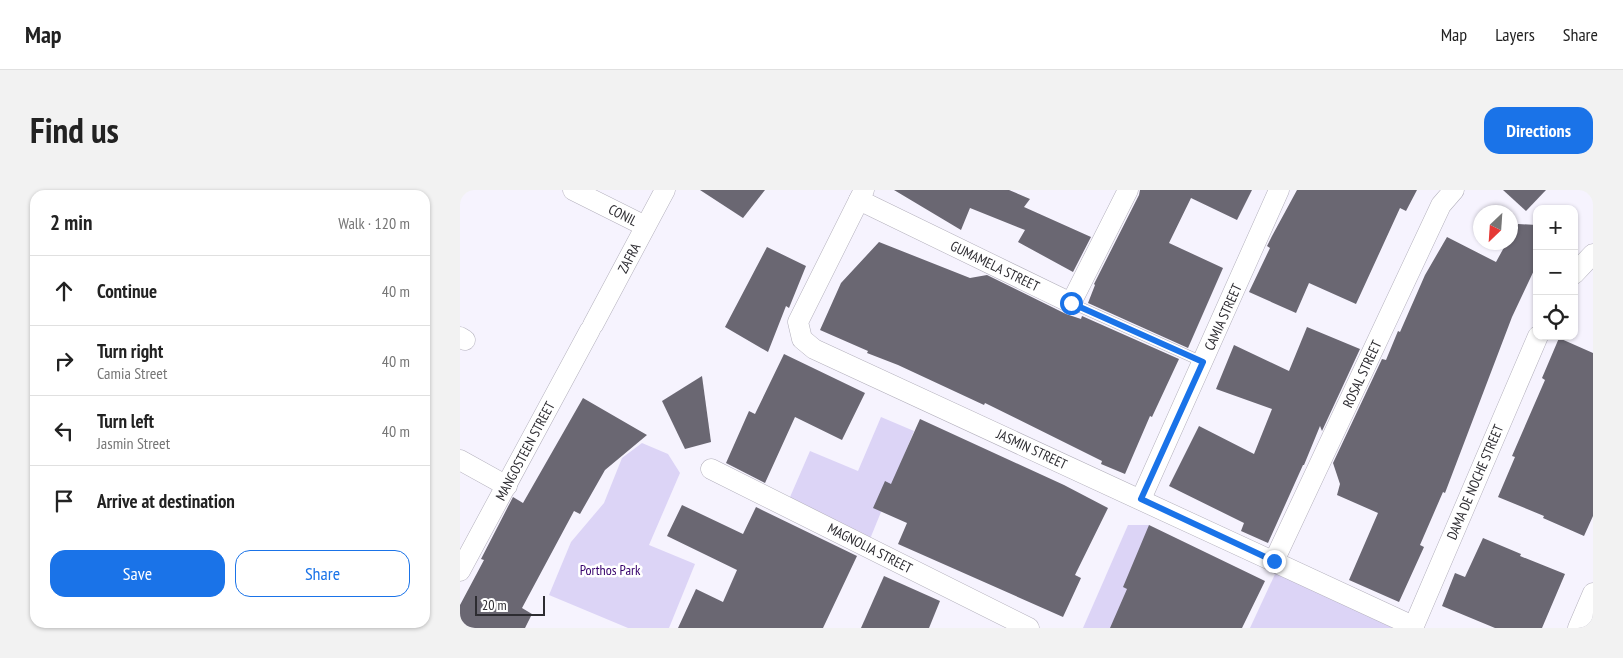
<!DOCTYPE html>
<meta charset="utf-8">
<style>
body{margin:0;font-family:"PT Sans Narrow",sans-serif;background:#f2f2f2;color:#222}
.controls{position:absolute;right:15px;top:15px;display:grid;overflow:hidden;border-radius:10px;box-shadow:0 1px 4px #0004}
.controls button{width:45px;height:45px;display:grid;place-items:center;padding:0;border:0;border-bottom:1px solid #e0e0e0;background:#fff;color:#222;font:25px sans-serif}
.compass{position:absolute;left:1013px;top:15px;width:45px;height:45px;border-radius:50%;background:#fff;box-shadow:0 1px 4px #0004;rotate:205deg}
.scale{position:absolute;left:15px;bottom:12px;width:70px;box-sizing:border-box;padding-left:5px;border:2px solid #2d2c31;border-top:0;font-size:14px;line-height:18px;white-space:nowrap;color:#2d2c31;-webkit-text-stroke:4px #fff;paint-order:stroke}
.stop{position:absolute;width:15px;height:15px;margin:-11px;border:4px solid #1a73e8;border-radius:50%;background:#fff}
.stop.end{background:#1a73e8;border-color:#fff;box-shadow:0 1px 5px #0008}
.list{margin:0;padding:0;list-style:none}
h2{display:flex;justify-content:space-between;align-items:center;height:65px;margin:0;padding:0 20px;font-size:21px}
h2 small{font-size:16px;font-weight:400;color:#767676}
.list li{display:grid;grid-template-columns:32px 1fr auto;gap:15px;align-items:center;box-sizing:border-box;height:70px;padding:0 20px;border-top:1px solid #e0e0e0}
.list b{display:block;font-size:19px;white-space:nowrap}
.list p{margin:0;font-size:16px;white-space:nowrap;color:#767676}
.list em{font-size:16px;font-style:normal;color:#767676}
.actions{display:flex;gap:10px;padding:15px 20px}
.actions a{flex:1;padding:11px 0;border:1px solid #1a73e8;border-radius:15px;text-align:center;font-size:18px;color:#1a73e8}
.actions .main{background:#1a73e8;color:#fff}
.icon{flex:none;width:28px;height:28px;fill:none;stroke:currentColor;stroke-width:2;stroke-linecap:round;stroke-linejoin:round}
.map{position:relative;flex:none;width:1133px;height:438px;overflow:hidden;border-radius:15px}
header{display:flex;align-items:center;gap:30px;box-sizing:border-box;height:70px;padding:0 25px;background:#fff;border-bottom:1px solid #e0e0e0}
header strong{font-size:24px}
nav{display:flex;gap:28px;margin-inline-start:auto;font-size:18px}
.intro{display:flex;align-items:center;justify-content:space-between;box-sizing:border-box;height:120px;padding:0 30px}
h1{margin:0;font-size:35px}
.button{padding:12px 22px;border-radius:15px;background:#1a73e8;color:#fff;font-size:18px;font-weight:700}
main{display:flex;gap:30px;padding:0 30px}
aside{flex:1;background:#fff;border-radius:15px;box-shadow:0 1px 4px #0004}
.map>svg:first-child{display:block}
.green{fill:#dcd4f6}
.building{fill:#6a6772}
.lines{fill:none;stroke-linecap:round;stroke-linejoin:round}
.lane-casing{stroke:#b3b0bc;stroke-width:11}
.street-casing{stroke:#b3b0bc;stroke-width:21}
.lane{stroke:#fff;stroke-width:10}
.street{stroke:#fff;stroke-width:20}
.route{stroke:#1a73e8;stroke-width:6}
.labels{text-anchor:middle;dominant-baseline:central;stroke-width:5;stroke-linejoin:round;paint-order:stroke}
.street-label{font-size:14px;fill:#2d2c31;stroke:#fff}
.park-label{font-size:14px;fill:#35006b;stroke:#fff}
</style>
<header>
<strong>Map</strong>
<nav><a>Map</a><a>Layers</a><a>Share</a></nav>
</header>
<div class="intro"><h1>Find us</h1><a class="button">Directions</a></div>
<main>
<aside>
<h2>2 min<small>Walk · 120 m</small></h2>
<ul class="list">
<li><svg class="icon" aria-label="ahead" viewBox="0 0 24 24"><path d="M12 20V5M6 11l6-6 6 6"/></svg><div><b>Continue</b></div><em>40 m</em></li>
<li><svg class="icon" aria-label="right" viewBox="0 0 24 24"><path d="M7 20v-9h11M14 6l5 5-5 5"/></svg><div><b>Turn right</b><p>Camia Street</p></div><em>40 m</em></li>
<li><svg class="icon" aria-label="left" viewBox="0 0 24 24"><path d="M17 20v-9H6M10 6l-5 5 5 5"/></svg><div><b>Turn left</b><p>Jasmin Street</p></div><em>40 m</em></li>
<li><svg class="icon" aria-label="arrive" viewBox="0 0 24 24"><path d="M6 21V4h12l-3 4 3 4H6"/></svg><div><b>Arrive at destination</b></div></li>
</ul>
<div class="actions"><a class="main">Save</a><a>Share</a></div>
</aside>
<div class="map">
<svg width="1133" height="438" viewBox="0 0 1133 438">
<rect width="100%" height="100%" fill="#f6f3fe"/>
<g class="green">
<polygon points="421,227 454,241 410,349 327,314 350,261 398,281"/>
<polygon points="182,253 208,264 220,283 189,355 235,374 209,438 168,438 89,405 111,352 144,313 162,268"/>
<polygon points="668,335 689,335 660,438 623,438"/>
<polygon points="816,382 933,438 790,438"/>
</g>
<g class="building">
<polygon points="240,0 305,0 283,28"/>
<polygon points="434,0 549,0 570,9 564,17 631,47 613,82 558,52 565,40 510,18 501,40"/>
<polygon points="680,0 792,0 777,30 731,8 709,53 763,78 728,158 628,113 635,95 634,94 679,5"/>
<polygon points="837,0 957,0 946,21 940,18 896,114 849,93 836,123 789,102 810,58 807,56 812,46"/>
<polygon points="1043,0 1086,0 1066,21"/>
<polygon points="1058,34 1077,35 1077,74 1052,127 985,303 983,302 960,355 964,357 939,412 889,390 918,323 877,305 880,294 873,273 922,169 926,170 938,141 940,142 965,85 987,47 1036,72 1047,52 1050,52 1050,46"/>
<polygon points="419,52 510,88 527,85 606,124 621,129 622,126 719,169 692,227 690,226 665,284 641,274 642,271 525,213 524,215 438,175 407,163 408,161 360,140 381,93"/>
<polygon points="307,57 346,76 329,118 326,116 308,162 265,137"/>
<polygon points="847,137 900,159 862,241 860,236 844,275 843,275 808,353 781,341 784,333 709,296 739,236 794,264 812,219 756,199 774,155 829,181"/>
<polygon points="1099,148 1133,163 1133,326 1124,346 1083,328 1084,326 1038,307 1055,267 1052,266 1085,190 1082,188"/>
<polygon points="324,164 405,203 382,250 335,227 305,293 266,273 289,221 295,224"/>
<polygon points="242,186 251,252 225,259 202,211"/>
<polygon points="123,208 187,245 145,280 120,324 114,321 62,418 72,424 65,438 0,438 0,415 24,370 21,369 53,307 63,313"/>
<polygon points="460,229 604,295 648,318 615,385 621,388 603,427 438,354 447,333 413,318 425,291 431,294"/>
<polygon points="222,315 283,344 296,317 397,366 363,438 218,438 236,399 263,412 277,380 207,346"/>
<polygon points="689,335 805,391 782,438 650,438 667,399 663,397"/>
<polygon points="1023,348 1061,364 1060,366 1105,384 1082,438 1035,438 982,416 995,383 1005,387"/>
<polygon points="424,386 480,411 469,438 401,438"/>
</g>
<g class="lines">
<g class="lane-casing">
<polyline id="lane" points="611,113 743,172"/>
</g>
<g class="street-casing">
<g id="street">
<polyline points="113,0 185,36"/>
<polyline points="404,0 338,132 342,149 354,159 953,436"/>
<polyline points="399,10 611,113 668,0"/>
<polyline points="1114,84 1133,64"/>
<polyline points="133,135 205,0"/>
<polyline points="0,147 5,150"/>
<polyline points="0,270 47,296"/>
<polyline points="251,279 569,438"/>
<polyline points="681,309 819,0"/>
<polyline points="814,371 981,15 994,0"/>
<polyline points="0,381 130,140"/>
<polyline points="953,438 1078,146"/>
<polyline points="1118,438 1133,403"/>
</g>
</g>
<use href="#lane" class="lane"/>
<use href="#street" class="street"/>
</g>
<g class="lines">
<polyline class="route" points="611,113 743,172 681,309 814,371"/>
</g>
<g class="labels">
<g class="street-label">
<text transform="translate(163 25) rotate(27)">CONIL</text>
<text transform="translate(169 68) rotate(-62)">ZAFRA</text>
<text transform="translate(535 76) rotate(26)">GUMAMELA STREET</text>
<text transform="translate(763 127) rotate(-66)">CAMIA STREET</text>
<text transform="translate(902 184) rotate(-65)">ROSAL STREET</text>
<text transform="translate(572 259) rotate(25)">JASMIN STREET</text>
<text transform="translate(65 261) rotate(-62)">MANGOSTEEN STREET</text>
<text transform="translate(1015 292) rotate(-67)">DAMA DE NOCHE STREET</text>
<text transform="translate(410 358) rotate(27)">MAGNOLIA STREET</text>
</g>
<g class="park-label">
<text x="150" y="380">Porthos Park</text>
</g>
</g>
</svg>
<div class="controls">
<button>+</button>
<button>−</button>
<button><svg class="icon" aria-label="locate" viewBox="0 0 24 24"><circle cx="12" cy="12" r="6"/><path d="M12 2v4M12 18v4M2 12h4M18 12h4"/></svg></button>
</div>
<svg class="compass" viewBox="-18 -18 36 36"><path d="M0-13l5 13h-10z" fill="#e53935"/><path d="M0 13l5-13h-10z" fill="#767676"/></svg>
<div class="scale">20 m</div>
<div class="stop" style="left:611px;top:113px"></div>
<div class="stop end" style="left:814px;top:371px"></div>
</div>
</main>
